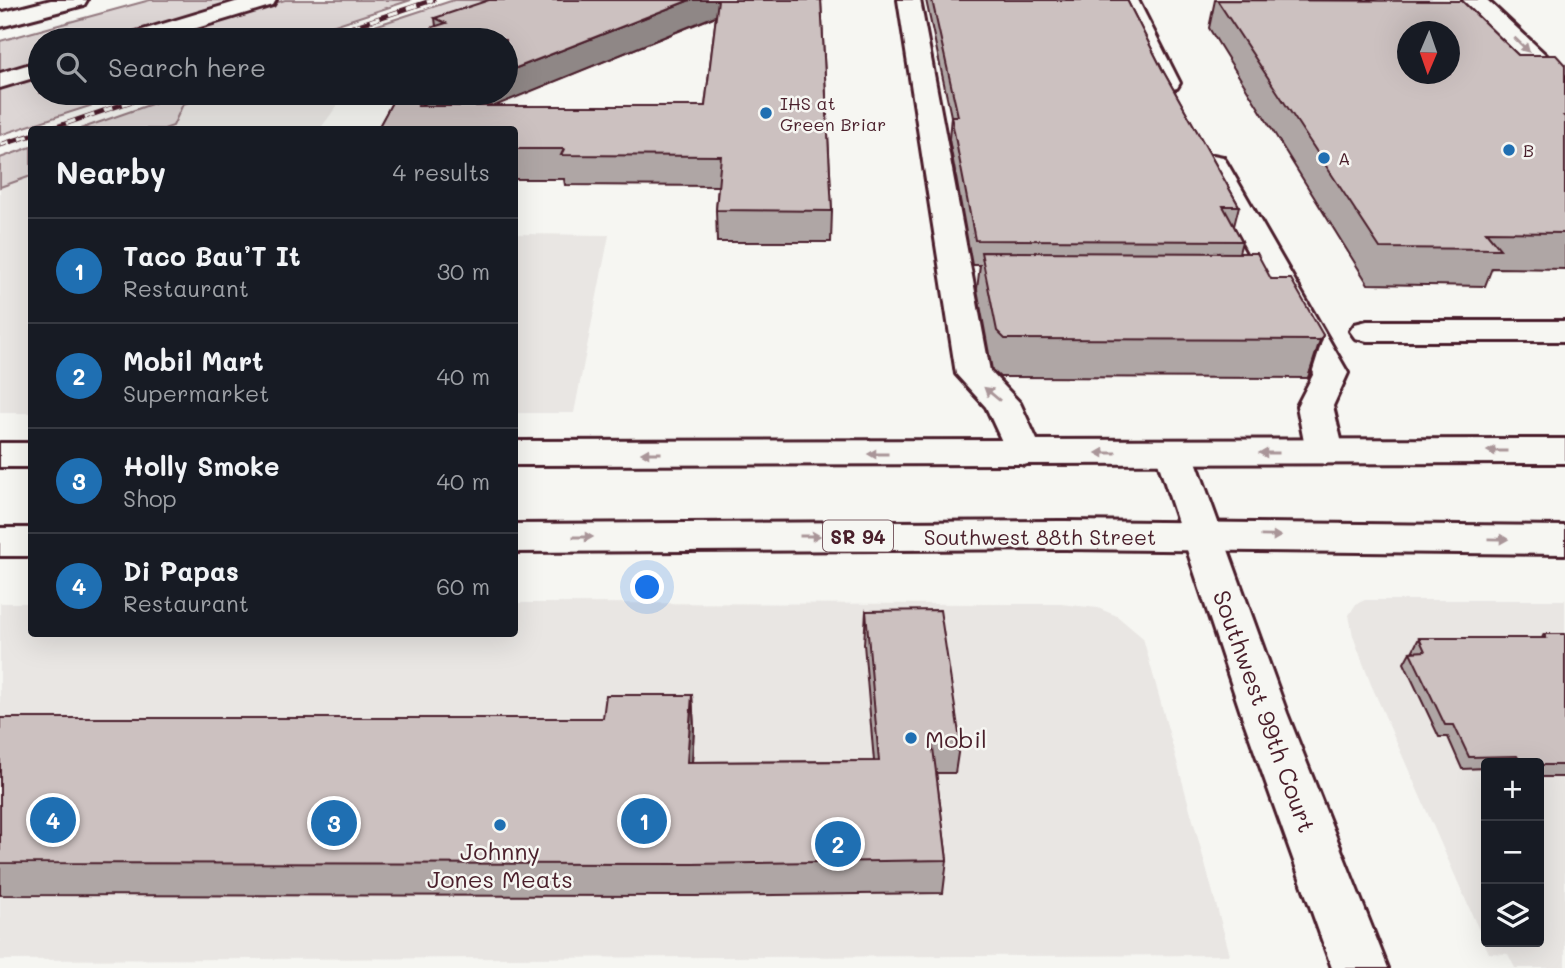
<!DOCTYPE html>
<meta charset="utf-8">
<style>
body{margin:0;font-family:Mali,sans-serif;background:#242831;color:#f1f3f6}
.controls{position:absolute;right:21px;bottom:21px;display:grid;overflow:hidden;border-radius:7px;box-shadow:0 7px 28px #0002}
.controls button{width:63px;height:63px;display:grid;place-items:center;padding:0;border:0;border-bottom:2px solid #363941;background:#171b24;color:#f1f3f6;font:35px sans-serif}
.compass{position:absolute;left:1397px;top:21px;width:63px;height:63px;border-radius:50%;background:#171b24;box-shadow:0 7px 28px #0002;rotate:182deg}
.you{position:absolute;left:648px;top:588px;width:24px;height:24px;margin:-18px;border:5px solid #fff;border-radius:50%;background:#1a73e8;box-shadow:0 0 0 10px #1a73e833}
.badge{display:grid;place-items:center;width:46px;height:46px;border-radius:50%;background:#1f6fb2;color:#fff;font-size:23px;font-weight:700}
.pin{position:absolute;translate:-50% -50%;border:4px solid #fff;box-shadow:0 2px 7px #0006}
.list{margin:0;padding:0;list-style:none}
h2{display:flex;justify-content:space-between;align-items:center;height:91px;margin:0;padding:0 28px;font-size:30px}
h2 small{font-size:23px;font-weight:400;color:#9ea1a6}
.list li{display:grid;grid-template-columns:46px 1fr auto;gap:21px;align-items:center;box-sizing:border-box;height:105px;padding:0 28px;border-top:2px solid #363941}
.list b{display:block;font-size:26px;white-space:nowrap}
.list p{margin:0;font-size:23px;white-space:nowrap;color:#9ea1a6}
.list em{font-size:23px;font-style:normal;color:#9ea1a6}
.icon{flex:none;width:38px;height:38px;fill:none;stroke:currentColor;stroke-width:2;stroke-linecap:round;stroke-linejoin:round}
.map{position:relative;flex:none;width:1565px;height:968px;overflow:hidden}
.search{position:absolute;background:#171b24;box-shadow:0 7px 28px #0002;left:28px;top:28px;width:490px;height:77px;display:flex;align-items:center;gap:18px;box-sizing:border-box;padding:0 24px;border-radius:38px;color:#9ea1a6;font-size:26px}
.panel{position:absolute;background:#171b24;box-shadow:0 7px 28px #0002;left:28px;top:126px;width:490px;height:511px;border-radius:7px}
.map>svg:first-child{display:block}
.built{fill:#e9e6e3;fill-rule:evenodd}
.green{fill:#ddd6d5;stroke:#947a80;stroke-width:2}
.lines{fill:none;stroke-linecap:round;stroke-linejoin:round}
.street-casing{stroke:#4a1f2b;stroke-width:6}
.secondary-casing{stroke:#4a1f2b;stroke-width:6}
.primary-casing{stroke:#4a1f2b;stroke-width:6}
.highway-casing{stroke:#4a1f2b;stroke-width:6}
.street{fill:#f6f6f2;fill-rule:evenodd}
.secondary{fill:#f6f6f2;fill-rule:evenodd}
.primary{fill:#f6f6f2;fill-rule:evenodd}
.highway{fill:#f6f6f2;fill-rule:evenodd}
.rail-casing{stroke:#4a1f2b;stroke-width:5}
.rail{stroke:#f6f6f2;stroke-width:3.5;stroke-dasharray:10;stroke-linecap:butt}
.wall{fill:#afa6a5;stroke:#4a1f2b;stroke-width:2;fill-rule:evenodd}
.shaded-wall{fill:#8f8786;stroke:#4a1f2b;stroke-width:2}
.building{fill:#ccc1c0;stroke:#4a1f2b;stroke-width:2;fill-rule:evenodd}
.oneway{fill:#a99598}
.poi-dot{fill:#1f6fb2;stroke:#f6f6f2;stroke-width:2.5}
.labels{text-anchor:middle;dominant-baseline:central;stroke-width:5;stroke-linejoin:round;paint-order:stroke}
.far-poi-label{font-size:18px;fill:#4a1f2b;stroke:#f6f6f2;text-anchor:start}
.shield{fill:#f6f6f2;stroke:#7e6067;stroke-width:2}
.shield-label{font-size:19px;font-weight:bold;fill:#4a1f2b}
.street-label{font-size:21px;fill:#4a1f2b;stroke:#f6f6f2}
.near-street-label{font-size:24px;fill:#4a1f2b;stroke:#f6f6f2}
.near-poi-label{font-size:24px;fill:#4a1f2b;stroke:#f6f6f2;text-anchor:start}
</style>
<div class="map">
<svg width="1565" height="968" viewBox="0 0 1565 968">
<rect width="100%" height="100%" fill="#f6f6f2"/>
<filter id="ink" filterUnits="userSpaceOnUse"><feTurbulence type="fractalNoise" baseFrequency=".0143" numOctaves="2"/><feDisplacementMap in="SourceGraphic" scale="14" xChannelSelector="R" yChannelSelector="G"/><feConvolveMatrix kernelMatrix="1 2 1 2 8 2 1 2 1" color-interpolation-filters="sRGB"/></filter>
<g filter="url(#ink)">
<g class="built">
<polygon points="218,93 343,93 340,102 320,129 164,130 173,126 183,104"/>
<polygon points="31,176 31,413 0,413 0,187"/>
<polygon points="515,234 609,235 574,413 515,413"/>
<path d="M1365,600h200v368h-50l-7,-14 -19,-1 -119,-271 -17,-46 -4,-21 7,-11zM1486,763h53v179h-53z"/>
<polygon points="0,603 31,603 32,634 514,634 515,603 1061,604 1098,608 1117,616 1143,638 1230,955 0,960"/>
</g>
<g class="green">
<polygon points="150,0 242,0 107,40 40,40 40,60 0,72 0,41"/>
<polygon points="285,0 411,0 289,40 154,40"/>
<polygon points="454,0 496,0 436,32 420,31 384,40 332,40"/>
<polygon points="40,76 40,93 130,93 0,135 0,88"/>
<polygon points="183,93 218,93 183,104 173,126 164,129 80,129"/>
<polygon points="31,147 31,176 0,187 0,158"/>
</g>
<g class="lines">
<g class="street-casing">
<g id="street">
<polygon points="898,0 920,0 990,371 1020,403 1043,453 1037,461 1024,465 1011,461 986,407 956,374"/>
<polygon points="1116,0 1138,0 1180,83 1177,88 1168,90 1159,88 1156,83"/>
<polygon points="1463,0 1487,0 1548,57 1565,77 1565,100 1556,98 1532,67"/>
<polygon points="1213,155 1223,157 1227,163 1348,373 1333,406 1344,452 1338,460 1325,464 1312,460 1306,452 1297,406 1314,373 1199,163 1203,157"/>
<polygon points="1367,321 1565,321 1565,341 1367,341 1355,338 1350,331 1355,324"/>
</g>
</g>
<g class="secondary-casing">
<polygon id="secondary" points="1174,441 1187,445 1193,453 1287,713 1388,968 1332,968 1241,713 1155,453 1161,445"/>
</g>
<g class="primary-casing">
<g id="primary">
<polygon points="1565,439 1565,463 514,465 514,441"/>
<rect x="0" y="443" width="32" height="24"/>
<polygon points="1064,521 1565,526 1565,554 1064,549 514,552 514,524"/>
<rect x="0" y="528" width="32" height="28"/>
</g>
</g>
<g class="highway-casing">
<g id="highway">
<polygon points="51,0 87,0 84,5 0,27 0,13"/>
<polygon points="242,0 276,0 273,5 157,40 123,40 126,35"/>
<polygon points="40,61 40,76 0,88 0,73"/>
</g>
</g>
<use href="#street" class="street"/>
<use href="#secondary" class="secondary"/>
<use href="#primary" class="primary"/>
<use href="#highway" class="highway"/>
<g class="rail-casing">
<g id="rail">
<polyline points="313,40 433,0"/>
<polyline points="47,130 156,93"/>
<polyline points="0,145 32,135"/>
</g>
</g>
<use href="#rail" class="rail"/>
</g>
<g class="wall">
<path d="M821,0l11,211 -1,31h-114l-1,-32 2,-24 -153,-1 -1,-6h-50v-49h-137l59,-104 -1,-8zM716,16l-11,90h-212z"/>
<polygon points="926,0 1127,0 1162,69 1239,206 1234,226 1242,241 1239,253 1271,279 1323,335 1308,378 1000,377 992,370 977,289 980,265 972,265 949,139 951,116"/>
<polygon points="1215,0 1376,0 1518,55 1565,65 1565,269 1492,268 1485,286 1368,284 1209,28"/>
<polygon points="866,611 960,740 955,773 936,773 947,860 943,893 695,896 0,895 0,718 603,718 692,695 694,728 692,762 874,761 864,644"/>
<polygon points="1544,634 1565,634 1565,777 1539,777 1539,763 1486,763 1486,768 1462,769 1448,737 1439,737 1404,663 1410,652 1414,651 1413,650 1419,638 1542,638"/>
</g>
<g class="shaded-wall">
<polygon points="690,0 719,0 720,14 436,130 417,106 452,93 506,93 506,72"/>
<polygon points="1323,335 1311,373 1308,378 1320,340"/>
<polygon points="692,695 694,728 690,795 687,762"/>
</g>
<g class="building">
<polygon points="489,0 690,0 506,72 506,40 426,40 433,27 446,23 435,18"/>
<polygon points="718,0 821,0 832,211 716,210 721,156 561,155 564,149 514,149 514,130 377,130 397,93 452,93 417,106 705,106"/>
<polygon points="932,0 1127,0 1162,69 1239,206 1223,206 1242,241 975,240 951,116 958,116"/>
<path d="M1217,0l245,1 56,54h38l9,10v51h-1l1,1v116l-79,-1 14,17 -120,-1zM1408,32h42v42h-42z"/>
<polygon points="981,252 1257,253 1271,279 1291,279 1323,335 1320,340 1005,339 997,331"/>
<polygon points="940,610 960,740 932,740 947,860 692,864 0,863 0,718 603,718 606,695 692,695 687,762 879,761 866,611"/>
<polygon points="1544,634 1565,634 1565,765 1539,765 1539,763 1521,763 1517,756 1469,757 1454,725 1445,725 1410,652 1425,651 1419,638 1546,638"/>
</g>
<defs><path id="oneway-solid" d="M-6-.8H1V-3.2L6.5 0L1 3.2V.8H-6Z" transform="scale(1.75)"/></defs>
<g class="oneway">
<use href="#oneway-solid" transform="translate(1522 45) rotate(44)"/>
<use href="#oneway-solid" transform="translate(992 394) rotate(-140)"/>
<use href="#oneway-solid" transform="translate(1497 451) rotate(180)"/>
<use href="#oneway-solid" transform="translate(651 453) rotate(-180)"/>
<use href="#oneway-solid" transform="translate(1106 453) rotate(180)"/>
<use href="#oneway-solid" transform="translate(1269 453) rotate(-180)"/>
<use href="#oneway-solid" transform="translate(878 454) rotate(180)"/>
<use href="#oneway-solid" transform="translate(810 536)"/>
<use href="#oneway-solid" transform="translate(1271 536) rotate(1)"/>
<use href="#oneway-solid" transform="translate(583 537)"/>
<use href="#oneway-solid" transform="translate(1498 539) rotate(1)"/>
</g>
</g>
<g class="poi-dot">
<circle cx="766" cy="113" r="7"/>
<circle cx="1509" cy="150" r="7"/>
<circle cx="1324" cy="158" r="7"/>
<circle cx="911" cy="738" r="7"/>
<circle cx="500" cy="825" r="7"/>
</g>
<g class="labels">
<g class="far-poi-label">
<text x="780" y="103">IHS at<tspan x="780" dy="21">Green Briar</tspan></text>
<text x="1523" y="150">B</text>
<text x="1338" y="158">A</text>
</g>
<rect class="shield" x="823" y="520.5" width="70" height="31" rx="5"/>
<g class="shield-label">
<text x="858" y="536">SR 94</text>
</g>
<g class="street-label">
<text x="1040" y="536">Southwest 88th Street</text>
</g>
<g class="near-street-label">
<text transform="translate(1265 711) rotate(70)">Southwest 99th Court</text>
</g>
<g class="near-poi-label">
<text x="925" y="738">Mobil</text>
<text x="500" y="850" text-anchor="middle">Johnny<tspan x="500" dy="28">Jones Meats</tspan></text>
</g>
</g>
</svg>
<div class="controls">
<button>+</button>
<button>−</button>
<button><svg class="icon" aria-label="layers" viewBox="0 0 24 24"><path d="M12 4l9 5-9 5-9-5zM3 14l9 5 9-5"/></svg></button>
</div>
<svg class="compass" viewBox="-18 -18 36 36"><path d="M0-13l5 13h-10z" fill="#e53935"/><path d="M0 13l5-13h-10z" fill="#9ea1a6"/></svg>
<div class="you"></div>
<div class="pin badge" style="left:644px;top:821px">1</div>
<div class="pin badge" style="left:838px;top:844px">2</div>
<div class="pin badge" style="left:334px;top:823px">3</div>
<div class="pin badge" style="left:53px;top:820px">4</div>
<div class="search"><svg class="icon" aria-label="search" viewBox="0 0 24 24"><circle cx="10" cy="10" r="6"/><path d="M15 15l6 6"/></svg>Search here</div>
<section class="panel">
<h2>Nearby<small>4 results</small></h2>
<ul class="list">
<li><span class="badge">1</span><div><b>Taco Bau’T It</b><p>Restaurant</p></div><em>30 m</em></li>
<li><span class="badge">2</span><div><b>Mobil Mart</b><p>Supermarket</p></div><em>40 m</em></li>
<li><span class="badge">3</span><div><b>Holly Smoke</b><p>Shop</p></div><em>40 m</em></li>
<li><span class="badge">4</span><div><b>Di Papas</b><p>Restaurant</p></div><em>60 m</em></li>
</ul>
</section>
</div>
